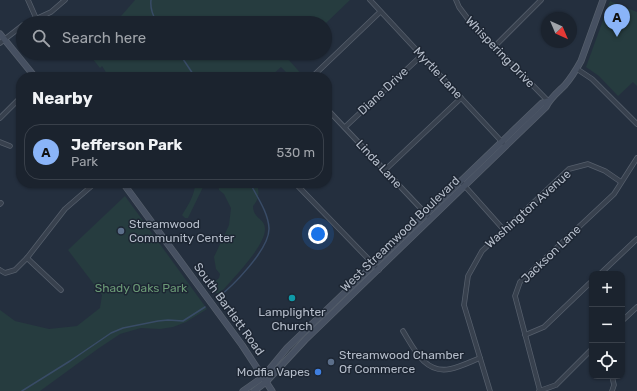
<!DOCTYPE html>
<meta charset="utf-8">
<style>
body{margin:0;font-family:Rubik,sans-serif;background:#242b36;color:#f1f3f6}
.controls{position:absolute;right:12px;bottom:12px;display:grid;overflow:hidden;border-radius:8px;box-shadow:0 1px 3px #0004}
.controls button{width:36px;height:36px;display:grid;place-items:center;padding:0;border:0;border-bottom:1px solid #39404a;background:#1b232e;color:#f1f3f6;font:20px sans-serif}
.compass{position:absolute;left:541px;top:12px;width:36px;height:36px;border-radius:50%;background:#1b232e;box-shadow:0 1px 3px #0004;rotate:136deg}
.you{position:absolute;left:318px;top:234px;width:14px;height:14px;margin:-10px;border:3px solid #fff;border-radius:50%;background:#1a73e8;box-shadow:0 0 0 6px #1a73e833}
.badge{display:grid;place-items:center;width:26px;height:26px;border-radius:50%;background:#8ab4f8;color:#111;font-size:13px;font-weight:700}
.pin{position:absolute;translate:-50% -33px;filter:drop-shadow(0 1px 2px #0008)}
.pin::after{content:'';position:absolute;top:21px;width:14px;height:12px;background:inherit;clip-path:polygon(0 0,100% 0,50% 100%)}
.list{margin:0;padding:0;list-style:none}
h2{display:flex;justify-content:space-between;align-items:center;height:52px;margin:0;padding:0 16px;font-size:17px}
h2 small{font-size:13px;font-weight:400;color:#a0a4aa}
.list li{display:grid;grid-template-columns:26px 1fr auto;gap:12px;align-items:center;box-sizing:border-box;height:56px;margin:0 8px 8px;padding:0 8px;border:1px solid #39404a;border-radius:16px}
.list b{display:block;font-size:15px;white-space:nowrap}
.list p{margin:0;font-size:13px;white-space:nowrap;color:#a0a4aa}
.list em{font-size:13px;font-style:normal;color:#a0a4aa}
.icon{flex:none;width:22px;height:22px;fill:none;stroke:currentColor;stroke-width:2;stroke-linecap:round;stroke-linejoin:round}
.map{position:relative;flex:none;width:637px;height:391px;overflow:hidden}
.search{position:absolute;background:#1b232e;box-shadow:0 1px 3px #0004;left:16px;top:16px;width:316px;height:44px;display:flex;align-items:center;gap:10px;box-sizing:border-box;padding:0 14px;border-radius:22px;color:#a0a4aa;font-size:15px}
.panel{position:absolute;background:#1b232e;box-shadow:0 1px 3px #0004;left:16px;top:72px;width:316px;height:116px;border-radius:16px}
.map>svg:first-child{display:block}
.green{fill:#263c3f}
.lines{fill:none;stroke-linecap:round;stroke-linejoin:round}
.stream{stroke:#394c67;stroke-width:1.5}
.street-casing{stroke:#565f6c;stroke-width:5.5}
.secondary-casing{stroke:#565f6c;stroke-width:7}
.street{stroke:#38414e;stroke-width:4}
.secondary{stroke:#465061;stroke-width:5.5}
.service-dot{fill:#5c6f8a;stroke:#1d2633;stroke-width:1.5}
.culture-dot{fill:#0f9aa8;stroke:#1d2633;stroke-width:1.5}
.shop-dot{fill:#3f7fe0;stroke:#1d2633;stroke-width:1.5}
.labels{text-anchor:middle;dominant-baseline:central;stroke-width:3;stroke-linejoin:round;paint-order:stroke}
.street-label{font-size:12px;fill:#b4bcc9;stroke:#1d2633}
.poi-label{font-size:12px;fill:#b4bcc9;stroke:#1d2633;text-anchor:start}
.park-label{font-size:12px;fill:#6b9a76;stroke:#1d2633}
</style>
<div class="map">
<svg width="637" height="391" viewBox="0 0 637 391">
<rect width="100%" height="100%" fill="#242f3e"/>
<g class="green">
<polygon points="135,0 350,0 325,24 115,23"/>
<polygon points="610,1 637,12 637,86 633,82 618,96 599,76 586,67"/>
<polygon points="88,53 294,53 288,59 304,77 291,77 281,67 270,77 109,77 102,66 100,68"/>
<path d="M195,183h10l-17,35h-3l-3,-3c6,-10 13,-20 13,-32z"/>
<path d="M218,183h39c2,10 3,15 -4,23 0,13 12,12 12,23 0,17 -30,47 -41,60l-5,4h-6l-5,-5 11,-10 1,-4 -4,-5 -2,-12 15,-32 2,-17 -7,-14 -5,-4z"/>
<polygon points="125,196 207,309 186,322 173,327 160,329 141,328 120,334 99,348 40,391 0,391 0,310 15,321 49,329 77,326 100,308 102,295 68,250"/>
</g>
<g class="lines">
<g class="stream">
<path d="M151,0c-1,9 2,15 6,23"/>
<polyline points="179,53 195,77"/>
<path d="M216,299c16,-12 54,-50 53,-71 -1,-16 -12,-31 -19,-45"/>
<polyline points="22,391 70,361 111,333 123,328 158,321 168,320 183,321 205,307"/>
</g>
<g class="street-casing">
<g id="street">
<polyline points="28,0 36,18 43,23"/>
<polyline points="370,0 503,143"/>
<polyline points="456,0 459,7 468,19 548,101"/>
<polyline points="27,23 51,12 65,0"/>
<polyline points="0,43 23,25"/>
<polyline points="495,46 541,0"/>
<polyline points="577,69 592,79 637,124"/>
<polyline points="312,77 380,12"/>
<polyline points="327,109 428,216"/>
<polyline points="0,118 21,97"/>
<polyline points="345,127 421,56"/>
<polyline points="0,142 10,146"/>
<polyline points="385,170 461,98"/>
<polyline points="295,183 379,270"/>
<polyline points="463,184 504,230"/>
<polyline points="0,204 1,203"/>
<polyline points="27,258 61,290"/>
<polyline points="0,270 5,273 15,270 27,258 65,209 95,183"/>
<polyline points="600,274 637,239"/>
<polyline points="622,321 637,307"/>
<path d="M403,331c11,18 22,43 47,38 10,-2 20,-7 30,-11"/>
<polyline points="525,335 544,327 592,281"/>
<polyline points="612,376 614,385 612,391"/>
<polyline points="490,391 464,305 468,276 482,251 569,169 588,164 605,171 621,182"/>
<polyline points="539,391 556,385 592,349"/>
<polyline points="540,391 515,296 520,282 614,194 637,158"/>
</g>
</g>
<g class="secondary-casing">
<g id="secondary">
<polyline points="0,34 35,77"/>
<polyline points="123,183 242,345 272,391"/>
<polyline points="243,391 263,377 287,348 542,103 548,101"/>
<path d="M254,391l12,-9 39,-42 241,-233c4,-9 12,-15 19,-22 6,-7 11,-15 16,-24l22,-61"/>
</g>
</g>
<use href="#street" class="street"/>
<use href="#secondary" class="secondary"/>
</g>
<g class="service-dot">
<circle cx="121" cy="231" r="4"/>
<circle cx="331" cy="362" r="4"/>
</g>
<circle class="culture-dot" cx="292" cy="298" r="4"/>
<circle class="shop-dot" cx="318" cy="372" r="4"/>
<g class="labels">
<g class="street-label">
<text transform="translate(500 52) rotate(46)">Whispering Drive</text>
<text transform="translate(438 73) rotate(47)">Myrtle Lane</text>
<text transform="translate(383 91) rotate(-43)">Diane Drive</text>
<text transform="translate(379 164) rotate(47)">Linda Lane</text>
<text transform="translate(528 209) rotate(-42)">Washington Avenue</text>
<text transform="translate(400 234) rotate(-44)">West Streamwood Boulevard</text>
<text transform="translate(551 254) rotate(-44)">Jackson Lane</text>
<text transform="translate(229 309) rotate(54)">South Bartlett Road</text>
</g>
<g class="poi-label">
<text x="129" y="224">Streamwood<tspan x="129" dy="14">Community Center</tspan></text>
<text x="292" y="312" text-anchor="middle">Lamplighter<tspan x="292" dy="14">Church</tspan></text>
<text x="339" y="355">Streamwood Chamber<tspan x="339" dy="14">Of Commerce</tspan></text>
<text x="310" y="372" text-anchor="end">Modfia Vapes</text>
</g>
<g class="park-label">
<text x="141" y="288">Shady Oaks Park</text>
</g>
</g>
</svg>
<div class="controls">
<button>+</button>
<button>−</button>
<button><svg class="icon" aria-label="locate" viewBox="0 0 24 24"><circle cx="12" cy="12" r="6"/><path d="M12 2v4M12 18v4M2 12h4M18 12h4"/></svg></button>
</div>
<svg class="compass" viewBox="-18 -18 36 36"><path d="M0-13l5 13h-10z" fill="#e53935"/><path d="M0 13l5-13h-10z" fill="#a0a4aa"/></svg>
<div class="you"></div>
<div class="pin badge" style="left:617px;top:37px">A</div>
<div class="search"><svg class="icon" aria-label="search" viewBox="0 0 24 24"><circle cx="10" cy="10" r="6"/><path d="M15 15l6 6"/></svg>Search here</div>
<section class="panel">
<h2>Nearby<small></small></h2>
<ul class="list">
<li><span class="badge">A</span><div><b>Jefferson Park</b><p>Park</p></div><em>530 m</em></li>
</ul>
</section>
</div>
